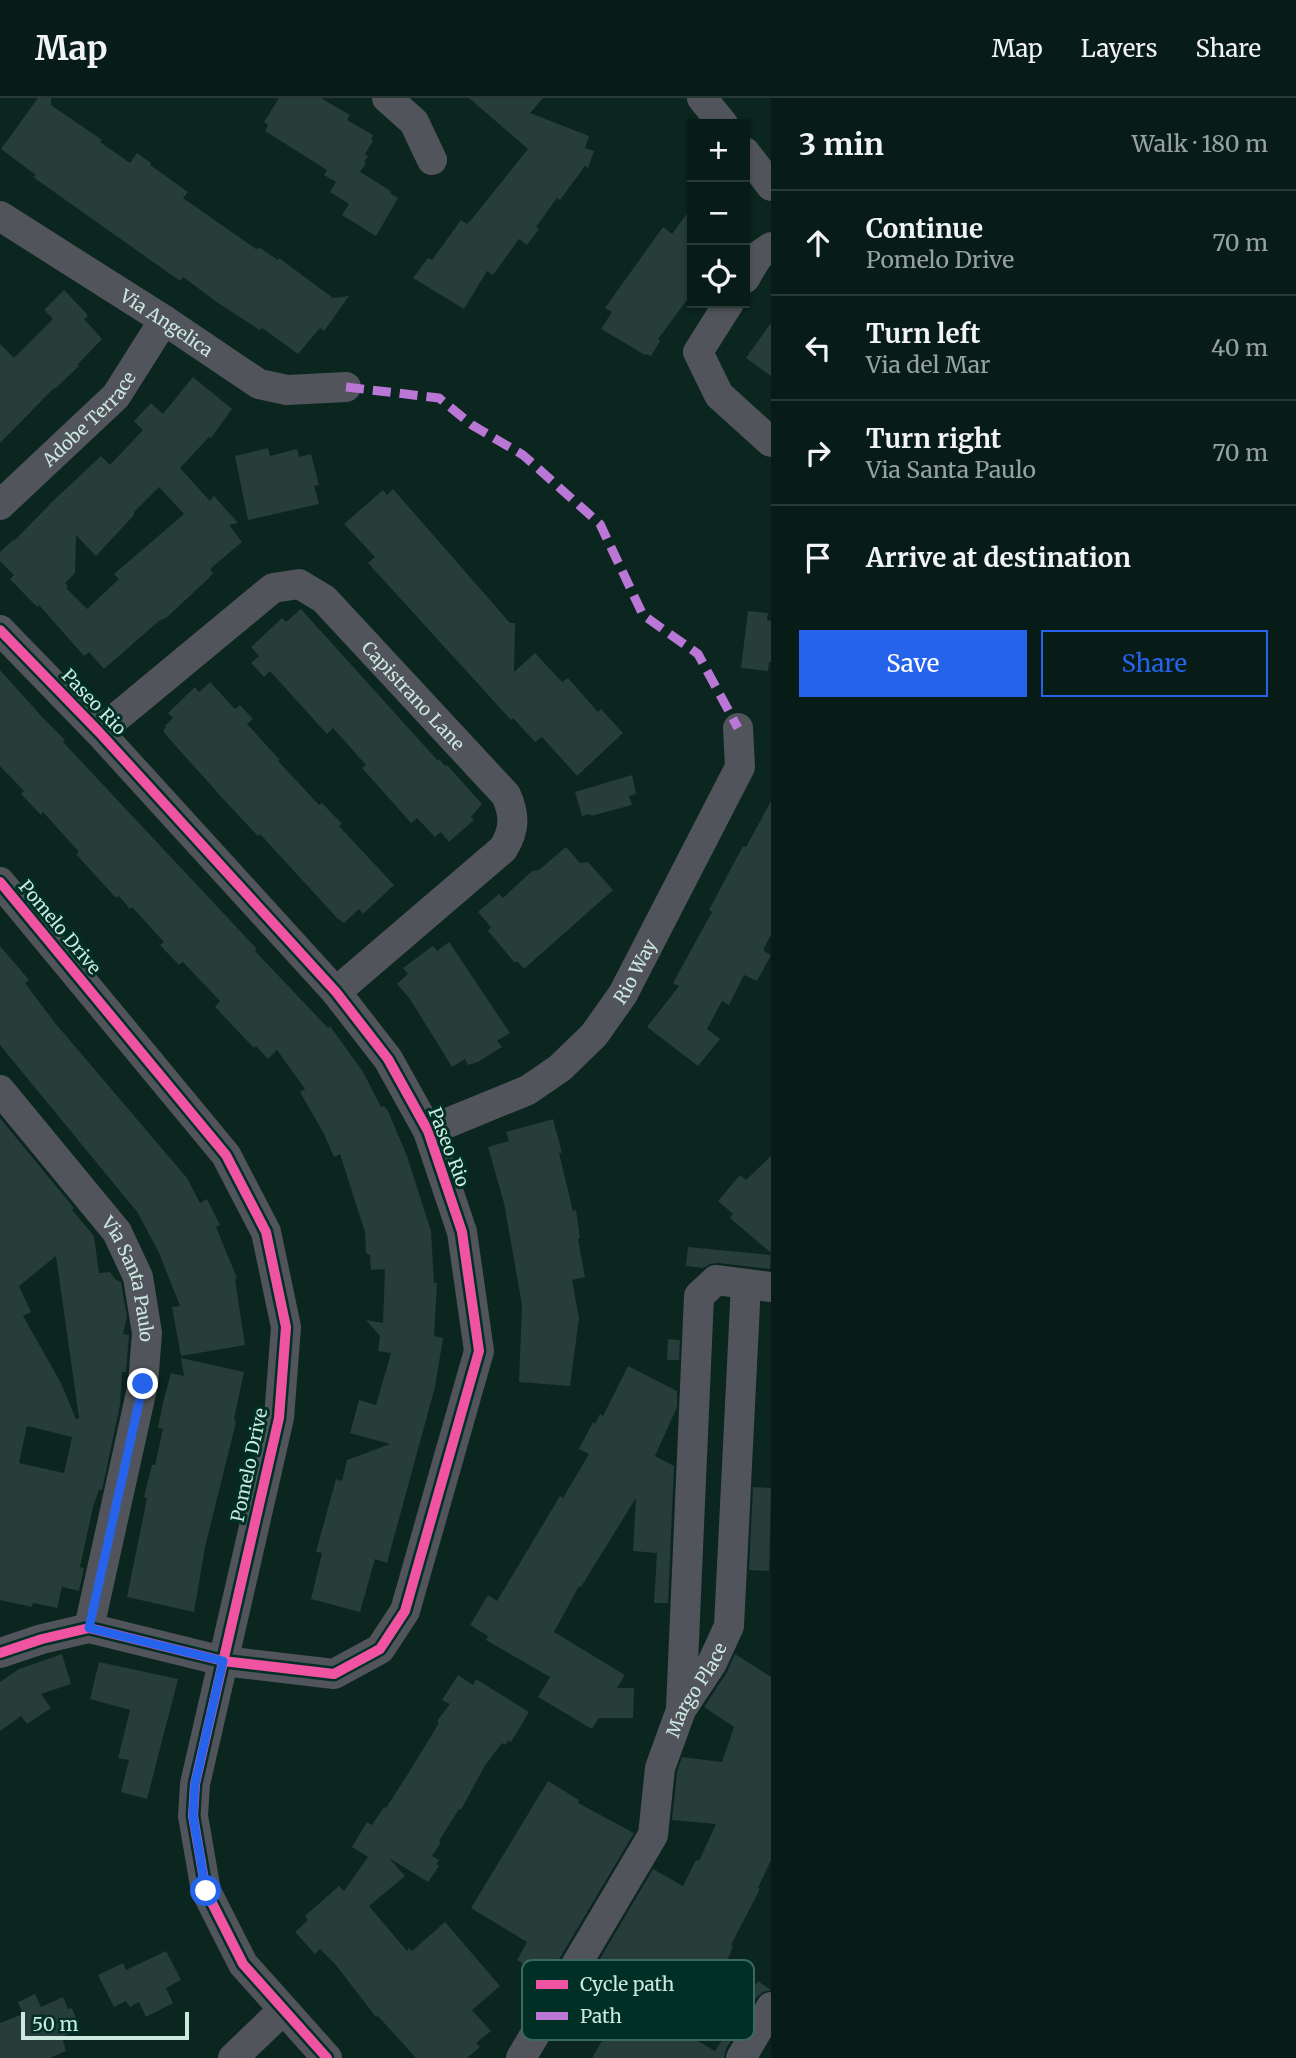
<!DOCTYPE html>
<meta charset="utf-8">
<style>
body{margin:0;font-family:Merriweather,serif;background:#112520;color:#f1f3f6}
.controls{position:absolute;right:21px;top:21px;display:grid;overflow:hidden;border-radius:0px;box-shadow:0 2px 5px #0004}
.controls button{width:63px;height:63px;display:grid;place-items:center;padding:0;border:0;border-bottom:2px solid #293a36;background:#081c17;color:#f1f3f6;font:35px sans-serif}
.scale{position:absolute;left:21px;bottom:18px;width:168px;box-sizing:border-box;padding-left:7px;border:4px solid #cce9df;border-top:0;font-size:19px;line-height:24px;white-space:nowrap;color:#cce9df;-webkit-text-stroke:5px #003025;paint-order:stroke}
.stop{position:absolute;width:21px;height:21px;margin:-16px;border:5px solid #2563eb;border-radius:50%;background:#fff}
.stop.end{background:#2563eb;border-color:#fff;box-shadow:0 2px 7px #0008}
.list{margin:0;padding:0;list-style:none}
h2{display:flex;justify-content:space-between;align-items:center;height:91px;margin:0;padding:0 28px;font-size:30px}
h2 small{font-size:23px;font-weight:400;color:#98a1a1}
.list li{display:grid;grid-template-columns:46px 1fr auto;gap:21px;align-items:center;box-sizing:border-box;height:105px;padding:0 28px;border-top:2px solid #293a36}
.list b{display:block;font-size:26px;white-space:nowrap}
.list p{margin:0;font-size:23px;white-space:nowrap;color:#98a1a1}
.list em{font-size:23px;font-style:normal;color:#98a1a1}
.actions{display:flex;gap:14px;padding:21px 28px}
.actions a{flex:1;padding:16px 0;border:2px solid #2563eb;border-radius:0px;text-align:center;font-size:24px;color:#2563eb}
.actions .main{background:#2563eb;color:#fff}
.icon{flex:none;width:38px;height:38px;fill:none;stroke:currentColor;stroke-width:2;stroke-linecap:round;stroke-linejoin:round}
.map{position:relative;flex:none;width:771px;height:1960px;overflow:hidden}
header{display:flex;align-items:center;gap:42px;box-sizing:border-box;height:98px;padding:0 35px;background:#081c17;border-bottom:2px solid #293a36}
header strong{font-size:33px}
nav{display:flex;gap:38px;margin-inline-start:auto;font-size:24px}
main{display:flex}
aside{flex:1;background:#081c17}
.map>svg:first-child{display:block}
.building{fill:#263d39;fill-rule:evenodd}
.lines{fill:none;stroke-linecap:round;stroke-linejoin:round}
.minor{stroke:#51545a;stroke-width:30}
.quiet{stroke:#ba77d6;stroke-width:9;stroke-dasharray:18 9;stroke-linecap:butt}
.cycleway-casing{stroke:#003025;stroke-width:15}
.cycleway{stroke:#f153a3;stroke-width:10}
.route{stroke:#2563eb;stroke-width:9}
.labels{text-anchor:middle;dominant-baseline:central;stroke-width:6;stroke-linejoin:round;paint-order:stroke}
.street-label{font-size:18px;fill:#cce9df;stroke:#003025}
.key{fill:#003025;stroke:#3d685d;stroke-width:2}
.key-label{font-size:19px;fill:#cce9df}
</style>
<header>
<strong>Map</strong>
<nav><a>Map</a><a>Layers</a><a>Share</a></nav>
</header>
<main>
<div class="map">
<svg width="771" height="1960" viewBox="0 0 771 1960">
<rect width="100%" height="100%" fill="#0b251f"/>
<g class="building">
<polygon points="38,0 51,0 51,7 102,42 100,44 130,65 137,55 151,65 150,67 188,94 183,100 256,151 260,150 278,162 279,160 333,200 349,198 324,233 320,230 298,256 262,230 260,232 221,207 183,179 180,183 33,79 36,77 1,51"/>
<polygon points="279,0 321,0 350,17 347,22 373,37 371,42 373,43 365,56 368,58 364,64 366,65 360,74 391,93 390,95 398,100 376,138 342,117 349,106 330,94 336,84 324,77 327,72 265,33 268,27 264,24"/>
<polygon points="469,0 543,0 530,15 589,38 585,50 594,53 588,70 585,68 560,102 557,100 536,129 539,131 527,147 519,141 493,177 487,173 464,211 413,180 428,160 432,162 461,122 467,126 471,122 528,51"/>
<polygon points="692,109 692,195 658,241 660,243 651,258 646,256 645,257 601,231 612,214 605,210 663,129 672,136"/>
<polygon points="64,192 85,214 88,218 84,221 102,241 78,266 79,268 55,291 54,290 0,345 0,246 14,260 53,221 44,212"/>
<polygon points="771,225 771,278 746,260"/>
<path d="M193,279l39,32 -21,29 -2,-1 -29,31 30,33 4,-5 24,27 -9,2 13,17 -32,27 3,4 -5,6 -42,39 -6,2 -56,49 -15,-17 -5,4 -45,-51 -2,2 -27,-28 4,-4 -14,-14v-9l13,-12 1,1 40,-41 47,-44 9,9 33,-35 -9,-9 17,-18 12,11zM159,389l25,27 -70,60 5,5 -32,30 -21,-21 2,-2 -3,-3 10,-10 1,-38 20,21 38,-41v-3z"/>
<polygon points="268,350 270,358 297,351 299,359 311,356 319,387 314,388 319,406 248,422 235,358"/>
<polygon points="393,391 510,525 515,525 514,574 535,555 562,584 568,580 598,614 601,611 623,635 577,678 542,639 535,644 513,620 511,622 368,465 375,459 344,426 383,392 387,397"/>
<polygon points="301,511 438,663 439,661 445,668 447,667 482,706 471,719 474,722 449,744 441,734 435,739 417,720 411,725 362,670 366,667 333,630 327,636 270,573 264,579 251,565 259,558 251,549 282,520 286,524"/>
<polygon points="748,513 768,515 767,522 771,523 771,564 769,564 768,573 741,570"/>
<polygon points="0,572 43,620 65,642 63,644 257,851 255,853 328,930 330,928 363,974 381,1009 384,1008 388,1013 407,1058 431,1133 434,1185 437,1185 434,1238 443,1240 435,1289 387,1465 375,1461 360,1514 311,1501 322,1455 316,1454 336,1381 342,1383 347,1362 390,1346 350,1335 359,1302 376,1307 391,1255 378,1253 380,1238 366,1222 383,1225 385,1171 371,1172 370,1157 366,1155 365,1134 340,1056 334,1059 324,1036 300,994 305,991 277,952 268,961 256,948 254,950 215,909 220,903 183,864 179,867 160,847 164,844 132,809 130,811 119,798 116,800 76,756 79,754 43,714 41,717 21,696 24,693 0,668"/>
<polygon points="210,584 235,611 240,607 253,621 247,626 280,662 278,663 319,707 322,705 342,726 339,728 394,787 363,816 359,811 344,825 337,820 260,736 258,738 224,702 166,637 163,632 166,629 165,628 173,620 168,615 195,589 199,594"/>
<polygon points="632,677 636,696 629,698 632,707 591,718 591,716 582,718 575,694"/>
<polygon points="771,703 771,837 764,850 764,853 771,857 757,883 744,877 729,907 722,903 707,931 720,941 698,968 647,929 679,888 673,885 712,814 709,812 743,748 746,749"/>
<polygon points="566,749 580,765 588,764 613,792 524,871 517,863 515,865 488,833 491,829 478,814 499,796 503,800 532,773 539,772"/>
<polygon points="449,844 510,935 497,943 502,949 478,964 468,967 465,961 452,969 410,901 397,886 408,876 403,870 433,848 437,853"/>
<polygon points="0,848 29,882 25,885 55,925 187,1080 200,1105 207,1101 220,1127 216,1129 237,1180 235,1181 245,1247 181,1258 172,1209 180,1208 159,1155 138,1115 0,947"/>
<path d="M0,1020l74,90 -2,2 22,26 5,37 11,-1 6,8 5,2 6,35 -4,17 6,1 -3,37h-4l-2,33 -18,85h-3l-6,17 -13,60 4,1 -5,23 -17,-4 -5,21 -24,-5 -1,4 -32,-7zM56,1158l23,162 -3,1 -15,-36 -38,-67 8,-4 -12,-26zM27,1328l45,11 -8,36 -45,-10z"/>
<polygon points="553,1021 562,1055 559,1055 573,1113 576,1112 580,1140 578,1141 585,1179 572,1182 579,1220 570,1288 519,1284 522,1207 504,1105 488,1049 509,1043 506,1034"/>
<polygon points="771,1058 771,1155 730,1120 733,1116 718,1103 740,1077 746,1082"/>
<polygon points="688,1149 771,1157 770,1171 718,1165 710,1166 703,1170 686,1168"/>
<polygon points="668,1241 680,1242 679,1262 667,1262"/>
<polygon points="181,1260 244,1274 234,1321 236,1324 205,1449 194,1514 127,1499 147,1400 144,1399 152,1367 155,1367 163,1331 158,1330 163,1305 171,1275 184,1278"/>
<polygon points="628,1268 677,1293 677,1309 655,1358 674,1368 668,1505 654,1505 657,1455 633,1453 636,1400 581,1489 579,1488 554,1534 625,1577 617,1590 634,1590 633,1620 599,1620 592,1631 538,1599 550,1579 486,1542 488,1538 470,1527 488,1497 497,1503 560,1398 563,1400 589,1356 579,1351 593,1324 595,1326 600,1316 603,1318"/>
<polygon points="753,1389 771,1390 769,1473 749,1472"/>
<polygon points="62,1556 71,1586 41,1596 51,1610 27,1626 21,1618 0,1633 0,1584 19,1571"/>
<path d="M735,1556l36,23v183l-13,28 2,1 -29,56 2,1 -12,30 31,14 6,-9 13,9 -8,2 -7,6 -30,51 -2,9h-132l14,-24 -4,-2 3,-4 -34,-20 82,-139 30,17 13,-26 3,1 17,-37 -44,-4 5,-48 5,-15 40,5 12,-35 -30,-20 23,-35zM601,1861l93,43 2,-5 41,19 -22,35 -124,-72z"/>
<polygon points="99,1564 178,1581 147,1701 121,1694 129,1662 118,1660 130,1612 90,1601"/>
<polygon points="458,1577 473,1587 476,1581 529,1614 511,1644 509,1642 505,1647 502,1645 484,1669 461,1712 459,1711 439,1743 441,1744 432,1758 439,1762 436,1766 439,1768 428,1784 389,1760 405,1778 369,1808 407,1853 409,1850 412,1853 445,1824 500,1888 472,1912 491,1933 476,1945 480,1949 467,1960 416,1960 378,1918 376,1919 335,1866 320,1851 315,1856 295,1834 308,1822 305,1818 339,1788 344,1793 368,1759 352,1749 367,1724 372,1727 384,1709 386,1710 406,1679 439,1625 437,1623 450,1606 442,1602"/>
<polygon points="548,1683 579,1702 578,1705 634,1735 548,1880 517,1862 527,1844 471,1810"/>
<polygon points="166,1853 181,1882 166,1890 173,1905 146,1919 139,1904 130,1909 126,1903 114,1909 98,1877 123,1865 126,1872"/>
<polygon points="35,1896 41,1909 63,1899 68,1911 72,1910 78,1925 65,1931 68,1936 62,1939 66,1953 50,1960 0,1960 0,1925 23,1916 18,1904"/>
</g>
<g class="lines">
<g class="minor">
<polyline points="387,0 414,24 432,62"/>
<polyline points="702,0 723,26"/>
<polyline points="745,54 771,88"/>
<path id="s1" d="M0,118l164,104 95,64 28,6 59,-3"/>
<polyline points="745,180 758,158 771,149"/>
<polyline points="729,205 698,254 719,297 771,344"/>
<path id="s2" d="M0,407l116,-109 48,-76"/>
<polyline points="0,532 99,634 336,894 388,961 428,1033 462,1134 479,1253 405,1513 380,1551 334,1576 223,1563 89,1530 42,1541 0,1555"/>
<path id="s3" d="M99,634l174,-144 26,-4 25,15 182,196c9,20 9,35 -3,54l-167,143"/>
<polyline points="0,784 226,1057 266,1134 286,1229 279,1320 195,1686 193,1718 206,1793 243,1866 327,1960"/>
<path id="s4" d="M0,992l117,142 21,45 9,56 -4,51 -54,244"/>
<path id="s5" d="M428,1033l100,-41 32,-22 34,-33 29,-41 117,-227 -2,-39"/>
<polyline points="681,1611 699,1198 716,1182 771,1189"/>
<polyline points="233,1960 283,1912"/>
<path id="s6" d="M521,1960l132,-223 7,-67 21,-58 31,-47 17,-37 17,-342"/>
<polyline points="741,1960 771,1909"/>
</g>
<polyline class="quiet" points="346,289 439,300 472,327 523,357 600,426 643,517 698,556 738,630"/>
<g class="cycleway-casing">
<g id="cycleway">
<polyline points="0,532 99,634 336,894 388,961 428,1033 462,1134 479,1253 405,1513 380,1551 334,1576 223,1563 89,1530 42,1541 0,1555"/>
<polyline points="0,784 226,1057 266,1134 286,1229 279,1320 195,1686 193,1718 206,1793 243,1866 327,1960"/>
</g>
</g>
<use href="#cycleway" class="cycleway"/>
</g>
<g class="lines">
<polyline class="route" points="143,1286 89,1530 223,1563 195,1686 193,1718 206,1793"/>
</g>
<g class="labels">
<g class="street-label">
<text stroke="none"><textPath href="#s1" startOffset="198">Via Angelica</textPath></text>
<text stroke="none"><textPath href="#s2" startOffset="124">Adobe Terrace</textPath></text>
<text stroke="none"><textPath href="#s3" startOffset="413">Capistrano Lane</textPath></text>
<text transform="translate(94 604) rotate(46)">Paseo Rio</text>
<text transform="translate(60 829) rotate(50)">Pomelo Drive</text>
<text stroke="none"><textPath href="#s5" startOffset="270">Rio Way</textPath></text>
<text transform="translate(449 1049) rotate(69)">Paseo Rio</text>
<text stroke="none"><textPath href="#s4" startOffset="233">Via Santa Paulo</textPath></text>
<text transform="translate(249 1367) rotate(-78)">Pomelo Drive</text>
<text stroke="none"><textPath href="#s6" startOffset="413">Margo Place</textPath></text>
</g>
</g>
<rect x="522" y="1862" width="232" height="80" rx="10" class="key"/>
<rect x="536" y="1882" width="32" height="9" fill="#f153a3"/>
<rect x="536" y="1914" width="32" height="8" fill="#ba77d6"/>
<g class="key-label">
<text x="580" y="1893">Cycle path</text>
<text x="580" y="1925">Path</text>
</g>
</svg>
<div class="controls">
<button>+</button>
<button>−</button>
<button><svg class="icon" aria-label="locate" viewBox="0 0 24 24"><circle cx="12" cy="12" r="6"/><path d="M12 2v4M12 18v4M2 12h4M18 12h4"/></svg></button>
</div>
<div class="scale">50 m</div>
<div class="stop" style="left:206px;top:1793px"></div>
<div class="stop end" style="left:143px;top:1286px"></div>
</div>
<aside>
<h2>3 min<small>Walk · 180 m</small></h2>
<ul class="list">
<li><svg class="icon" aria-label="ahead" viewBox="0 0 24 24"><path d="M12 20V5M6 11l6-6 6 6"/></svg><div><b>Continue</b><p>Pomelo Drive</p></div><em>70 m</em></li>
<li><svg class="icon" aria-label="left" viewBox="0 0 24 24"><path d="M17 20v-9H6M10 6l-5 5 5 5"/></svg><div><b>Turn left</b><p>Via del Mar</p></div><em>40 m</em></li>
<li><svg class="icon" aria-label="right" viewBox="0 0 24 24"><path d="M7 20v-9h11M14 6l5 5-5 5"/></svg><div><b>Turn right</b><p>Via Santa Paulo</p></div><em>70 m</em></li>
<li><svg class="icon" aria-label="arrive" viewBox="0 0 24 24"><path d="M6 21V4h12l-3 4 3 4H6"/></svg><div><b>Arrive at destination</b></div></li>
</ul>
<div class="actions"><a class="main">Save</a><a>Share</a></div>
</aside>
</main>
